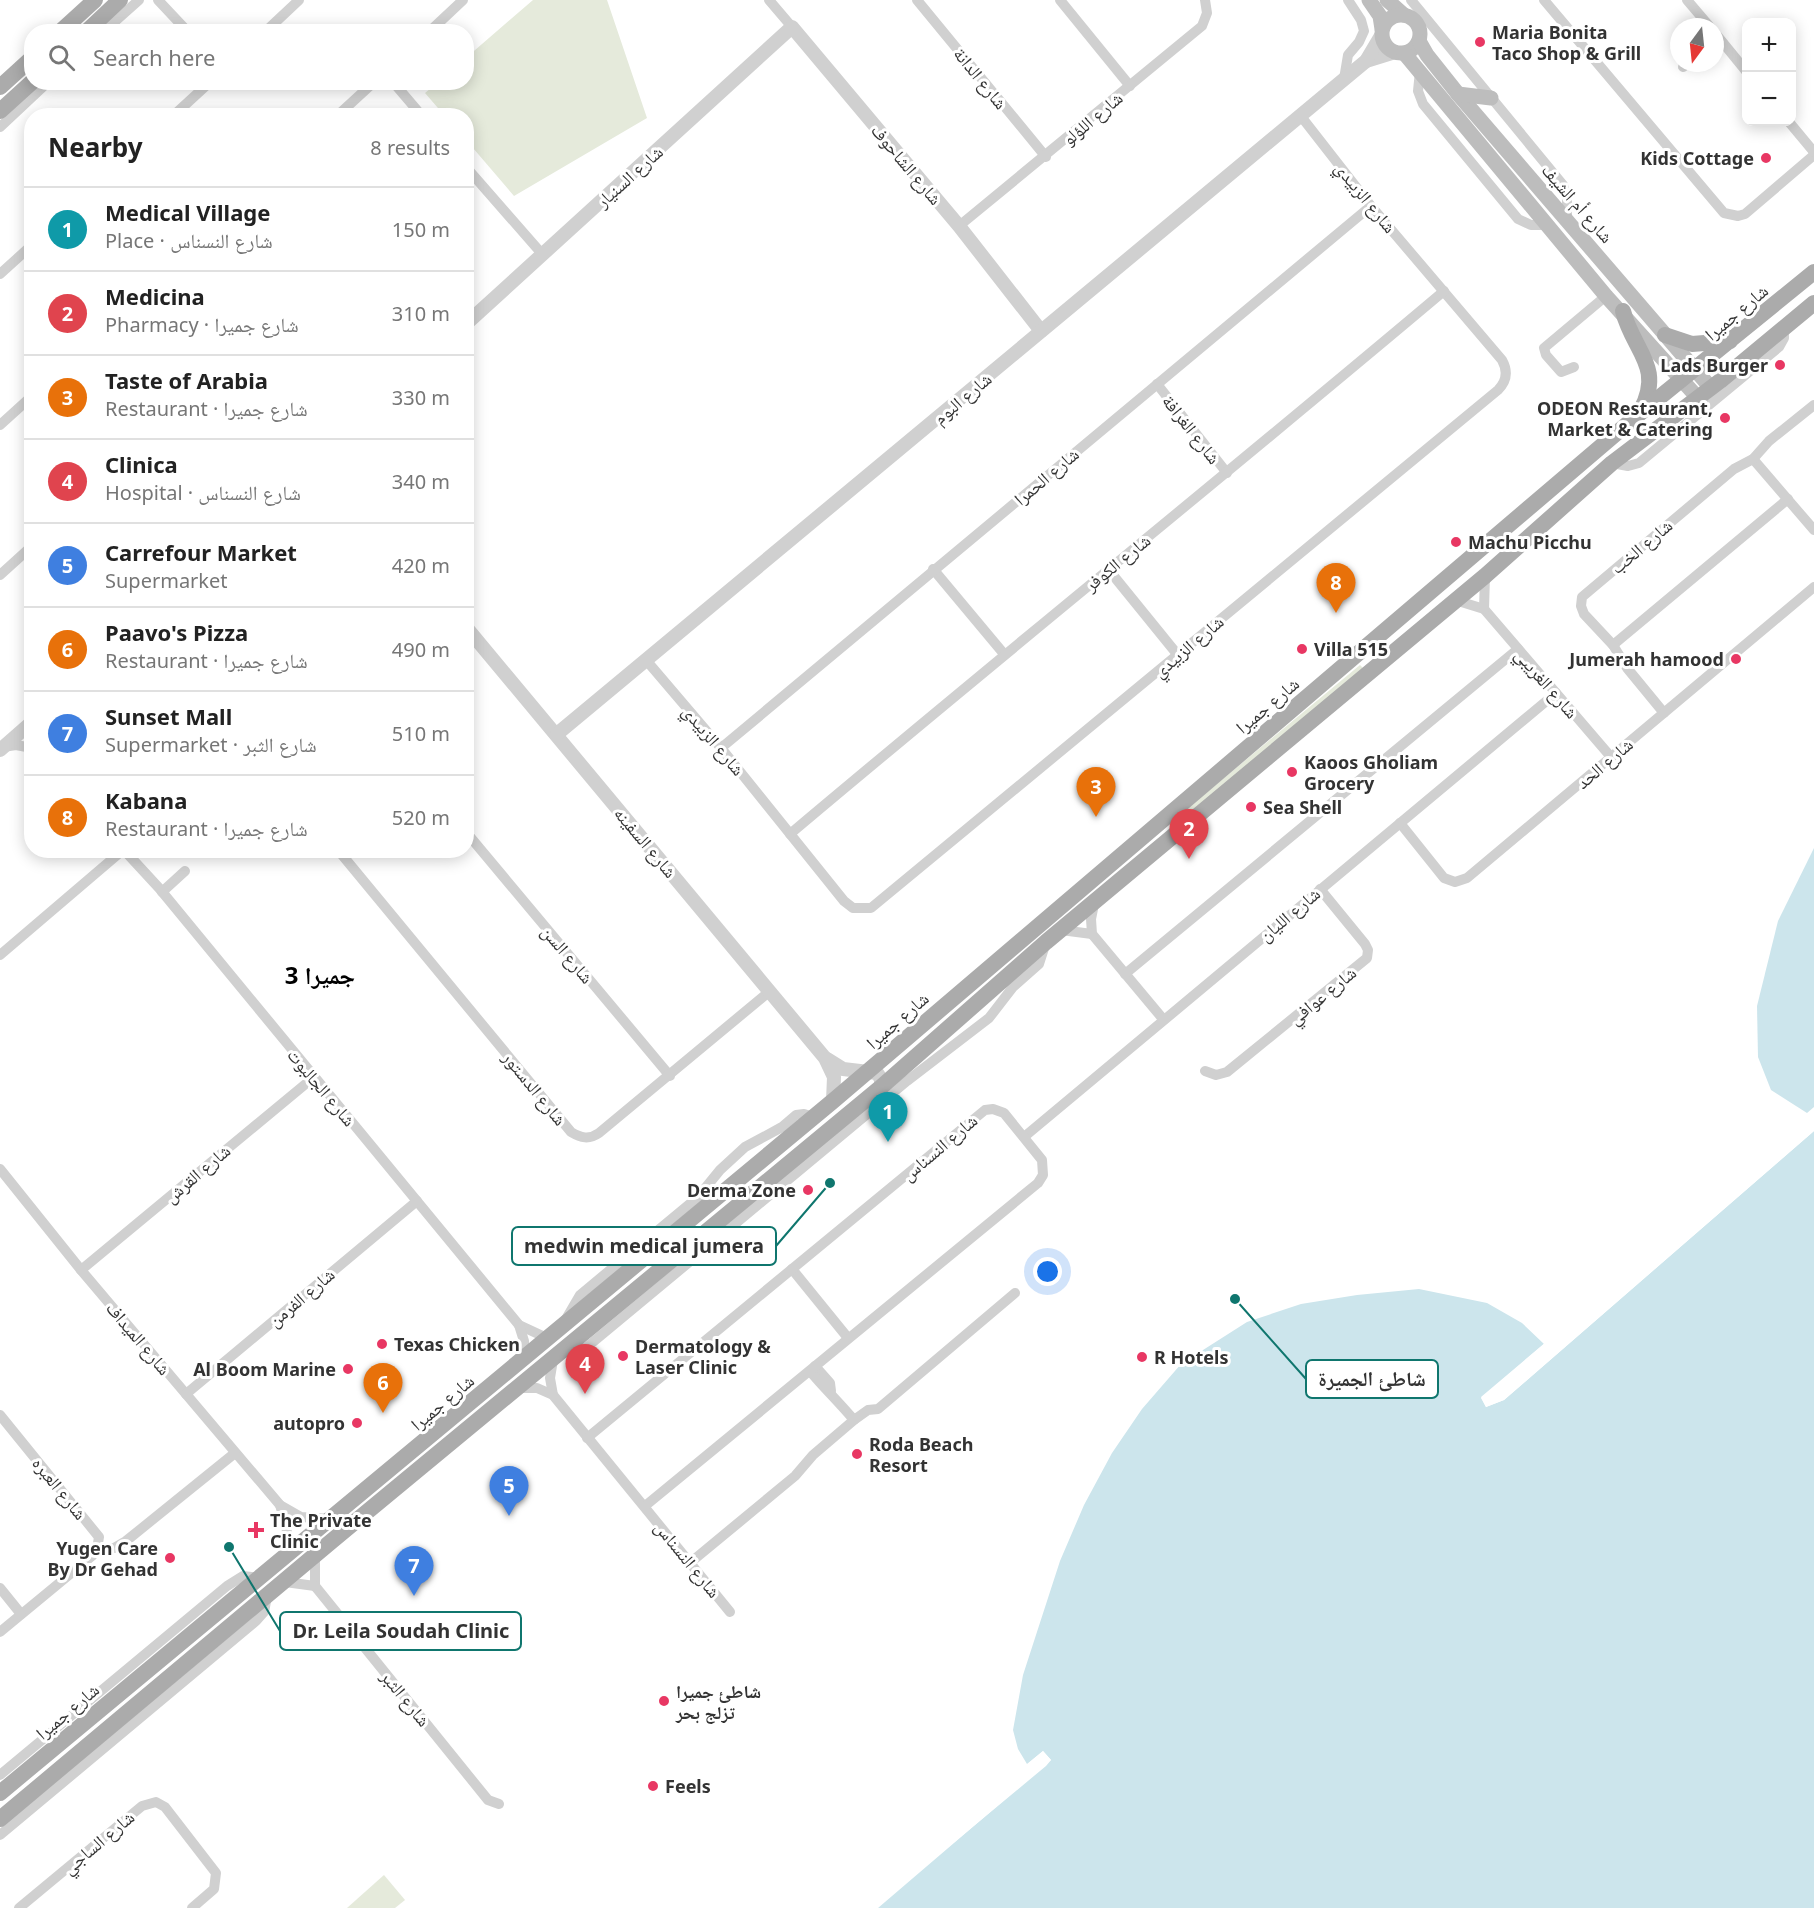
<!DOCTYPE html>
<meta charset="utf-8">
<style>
body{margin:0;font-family:"Noto Sans","Noto Naskh Arabic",sans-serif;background:#f2f2f2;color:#222}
.controls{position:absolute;right:18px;top:18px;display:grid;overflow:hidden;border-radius:12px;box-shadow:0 3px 15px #0003}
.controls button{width:54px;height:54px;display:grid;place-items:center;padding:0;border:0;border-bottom:2px solid #e0e0e0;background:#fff;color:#222;font:30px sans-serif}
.compass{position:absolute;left:1670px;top:18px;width:54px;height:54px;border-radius:50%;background:#fff;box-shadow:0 3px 15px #0003;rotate:195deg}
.you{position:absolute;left:1048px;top:1272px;width:21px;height:21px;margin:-15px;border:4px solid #fff;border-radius:50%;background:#1a73e8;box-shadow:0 0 0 9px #1a73e833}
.badge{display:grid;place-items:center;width:39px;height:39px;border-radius:50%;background:#e83763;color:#fff;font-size:20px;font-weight:700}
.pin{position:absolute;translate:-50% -50px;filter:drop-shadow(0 2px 3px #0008)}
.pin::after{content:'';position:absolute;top:32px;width:21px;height:18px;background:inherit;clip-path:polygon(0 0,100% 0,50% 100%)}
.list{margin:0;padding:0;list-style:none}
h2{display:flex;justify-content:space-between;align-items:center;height:78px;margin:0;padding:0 24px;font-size:26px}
h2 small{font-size:20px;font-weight:400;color:#767676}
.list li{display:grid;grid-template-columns:39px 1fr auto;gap:18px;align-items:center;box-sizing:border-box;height:84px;padding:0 24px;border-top:2px solid #e0e0e0}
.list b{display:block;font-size:22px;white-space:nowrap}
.list p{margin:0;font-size:20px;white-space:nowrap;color:#767676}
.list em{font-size:20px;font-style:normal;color:#767676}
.icon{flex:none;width:33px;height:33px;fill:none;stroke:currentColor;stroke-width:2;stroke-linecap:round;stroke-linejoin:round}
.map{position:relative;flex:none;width:1814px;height:1908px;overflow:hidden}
.search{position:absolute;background:#fff;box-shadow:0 3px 15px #0003;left:24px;top:24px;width:450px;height:66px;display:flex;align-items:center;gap:15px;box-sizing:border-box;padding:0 21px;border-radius:24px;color:#767676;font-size:22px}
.panel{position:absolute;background:#fff;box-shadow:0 3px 15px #0003;left:24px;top:108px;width:450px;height:750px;border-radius:24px}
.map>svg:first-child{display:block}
.green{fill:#e5eadb}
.water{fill:#cce5ec}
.pier{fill:#fff}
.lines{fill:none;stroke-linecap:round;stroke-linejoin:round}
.minor{stroke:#d0d0d0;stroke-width:10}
.tertiary{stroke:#d0d0d0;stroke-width:14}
.secondary{stroke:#bdbdbd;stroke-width:15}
.primary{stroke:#ababab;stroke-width:16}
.poi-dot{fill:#e83763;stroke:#fff;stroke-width:2}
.labels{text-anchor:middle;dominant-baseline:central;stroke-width:6;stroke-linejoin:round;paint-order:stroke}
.poi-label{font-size:18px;font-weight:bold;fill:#333;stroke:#fff;text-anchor:start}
.street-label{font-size:18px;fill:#333;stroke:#fff}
.district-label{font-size:24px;font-weight:bold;fill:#000;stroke:#fff}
.leader{fill:none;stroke:#0f766e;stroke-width:2}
.callout-dot{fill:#0f766e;stroke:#fff;stroke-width:2}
.callout{fill:#fff;stroke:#0f766e;stroke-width:2}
.callout-label{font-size:20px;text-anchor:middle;font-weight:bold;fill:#333}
</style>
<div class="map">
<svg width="1814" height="1908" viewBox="0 0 1814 1908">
<rect width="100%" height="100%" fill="#fff"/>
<g class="green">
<polygon points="533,0 607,0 647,118 514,196 467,141 466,116 444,115 425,93 437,83 466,82 467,57"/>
<polygon points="1360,665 1364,669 1186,816 1183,812"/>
<polygon points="384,1875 405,1900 395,1908 347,1908"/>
</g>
<g class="water">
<polygon points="1814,848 1814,1107 1807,1113 1771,1090 1758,1057 1757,1006 1778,921"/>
<polygon points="1814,1131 1814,1908 878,1908 1051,1760 1043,1751 1027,1764 1018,1749 1013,1730 1023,1675 1060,1561 1084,1505 1112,1453 1142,1409 1181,1364 1247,1322 1301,1304 1357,1295 1419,1289 1487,1303 1522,1323 1544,1344 1481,1398 1486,1407 1504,1400"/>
</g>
<g class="pier">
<polygon points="1814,1128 1814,1131 1504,1400 1486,1407 1481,1397 1546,1342 1546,1347 1484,1398 1487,1403 1502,1398"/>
<polygon points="1043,1751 1051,1760 1046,1766 875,1908 1044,1764 1047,1760 1044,1755 1028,1766 1025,1766"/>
</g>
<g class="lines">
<g class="minor">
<polyline points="158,0 188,32"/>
<polyline points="769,0 792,27"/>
<polyline points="917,0 1046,157"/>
<polyline points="1060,0 1130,86"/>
<polyline points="1411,0 1563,185 1567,196 1567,220"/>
<polyline points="1544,0 1724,213 1738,216 1745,214 1814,155"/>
<polyline points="1687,0 1710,27"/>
<polyline points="103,32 139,0"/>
<polyline points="265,32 299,0"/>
<polyline points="429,32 463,0"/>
<polyline points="1715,33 1746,71"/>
<polyline points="1683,67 1688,63"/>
<polyline points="1420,71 1418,91 1423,104 1518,219 1531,225 1549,225"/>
<polyline points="1344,79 1348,55 1359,42 1364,31 1361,20 1348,0"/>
<polyline points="393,82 422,116"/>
<polyline points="173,116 210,82"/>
<polyline points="337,116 374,82"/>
<polyline points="1789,122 1814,152"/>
<polyline points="0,127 48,82"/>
<polyline points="466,167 543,255"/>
<polyline points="959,226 1202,26 1207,13 1205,0"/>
<polyline points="0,274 32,245"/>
<polyline points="1574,367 1561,372 1546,355 1544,348 1606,296"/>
<polyline points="1157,384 1227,473"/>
<polyline points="0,425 32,396"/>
<polyline points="1753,459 1814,530"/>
<polyline points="1612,463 1628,466 1639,463 1779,347 1784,338 1784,328"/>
<polyline points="933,569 1004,654"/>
<polyline points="1108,569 1177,654"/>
<polyline points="0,575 32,546"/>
<polyline points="1455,600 1484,609 1611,757"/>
<polyline points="1484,609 1485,576"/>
<polyline points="1613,645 1788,499"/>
<path d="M646,660l75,88 123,153 9,7h18l627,-518c9,-9 10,-19 4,-30l-131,-154 -71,-91"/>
<polyline points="1664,713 1627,668 1613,645 1584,614 1581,606 1582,597 1734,469 1753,459 1769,441 1814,405"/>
<polyline points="3,747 16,745 32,748"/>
<polyline points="721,748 1371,206"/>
<polyline points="1400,823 1444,878 1455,882 1467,878 1814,587"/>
<polyline points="466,832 670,1076"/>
<path d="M790,834c217,-183 437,-360 654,-543"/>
<polyline points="124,850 159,888 519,1325 549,1339"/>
<path d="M338,850l233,282c10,6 18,8 28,1l171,-142"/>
<polyline points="162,892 185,871"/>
<polyline points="1094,904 1091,919 1092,934 1163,1019"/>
<polyline points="1061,930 1092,934"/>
<polyline points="0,955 123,850"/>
<polyline points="1125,974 1518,649"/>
<polyline points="1205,1071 1216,1075 1227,1072 1367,958 1368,950 1365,944 1320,889"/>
<polyline points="1024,1137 1556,693"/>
<polyline points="0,1169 81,1270 280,1505 301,1517 330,1519"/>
<polyline points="792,1269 848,1338"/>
<polyline points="81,1270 314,1077"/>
<polyline points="566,1319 580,1295 698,1197 720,1170 745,1147 782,1127 796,1115 804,1114 814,1117"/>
<polyline points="519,1325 524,1341 524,1360"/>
<polyline points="561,1352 575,1353 587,1347 907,1081 989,1018 1013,987 1039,964 1046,942"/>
<polyline points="553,1360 550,1378 553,1395"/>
<polyline points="815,1366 830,1383 831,1391"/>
<path d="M810,1371c14,17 29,31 44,49"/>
<polyline points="519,1388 537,1388 553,1395 730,1612"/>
<polyline points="186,1394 417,1201"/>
<polyline points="0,1415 99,1537 97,1549 92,1556 0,1632"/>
<polyline points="587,1438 985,1110 993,1109 1004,1113 1042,1160 1043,1175 1038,1183 645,1506"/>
<polyline points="280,1505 287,1528 284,1557"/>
<polyline points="97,1549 114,1548 126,1541 235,1453"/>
<polyline points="315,1556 315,1586 488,1800 499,1804"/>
<polyline points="691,1562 795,1476 813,1455 854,1420 868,1410 878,1409 1015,1293"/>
<polyline points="285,1582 315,1586"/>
<polyline points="0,1588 21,1614"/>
<polyline points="0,1775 227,1586 243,1576 260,1578"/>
<polyline points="0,1835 256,1621 264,1612 267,1596"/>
<polyline points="19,1908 142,1806 156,1802 165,1807 216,1873 214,1889 192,1908"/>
</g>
<g class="tertiary">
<polyline points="1366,61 1395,52"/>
<polyline points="466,324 792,27 959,226 1041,331"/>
<polyline points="466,627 825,1058 834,1077 833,1101"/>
<polyline points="557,734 1366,61 1382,34"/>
<polyline points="0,750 32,722"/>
<polyline points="827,1059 843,1069 877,1073 881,1079 881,1087"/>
</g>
<g class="secondary">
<polyline points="1369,0 1380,16 1382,29"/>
<polyline points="1387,0 1404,15"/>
<circle cx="1401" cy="34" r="19"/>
<polyline points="1419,41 1427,55 1458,94 1711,388"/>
<polyline points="1404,53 1606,296 1698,398"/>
<polyline points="1458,94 1491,98"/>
</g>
<g class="primary">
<polyline points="60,32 95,0"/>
<polyline points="86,32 120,0"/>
<polyline points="0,87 32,58"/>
<polyline points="0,111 32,82"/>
<path d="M1623,311c10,40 41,55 18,99"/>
<polyline points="1665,335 1692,344 1730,341"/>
<polyline points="0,1793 833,1101 1639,414 1814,272"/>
<polyline points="0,1819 333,1540 880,1088 1046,942 1485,576 1612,463 1720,381 1814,303"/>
</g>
</g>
<g class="poi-dot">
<circle cx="1480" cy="42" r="6"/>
<circle cx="1766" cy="158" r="6"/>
<circle cx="1780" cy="365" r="6"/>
<circle cx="1725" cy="418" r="6"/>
<circle cx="1456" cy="542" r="6"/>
<circle cx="1302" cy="649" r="6"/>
<circle cx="1736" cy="659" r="6"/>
<circle cx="1292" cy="772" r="6"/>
<circle cx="1251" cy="807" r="6"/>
<circle cx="808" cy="1190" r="6"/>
<circle cx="382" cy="1344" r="6"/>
<circle cx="623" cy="1356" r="6"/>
<circle cx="1142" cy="1357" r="6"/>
<circle cx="348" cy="1369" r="6"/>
<circle cx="357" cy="1423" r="6"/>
<circle cx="857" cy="1454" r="6"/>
<path d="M253 1521h6v6h6v6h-6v6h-6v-6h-6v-6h6z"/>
<circle cx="170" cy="1558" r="6"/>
<circle cx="664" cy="1701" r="6"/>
<circle cx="653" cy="1786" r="6"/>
</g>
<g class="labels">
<g class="poi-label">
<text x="1492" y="32">Maria Bonita<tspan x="1492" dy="21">Taco Shop &amp; Grill</tspan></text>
<text x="1754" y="158" text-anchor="end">Kids Cottage</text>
<text x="1768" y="365" text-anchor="end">Lads Burger</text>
<text x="1713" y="408" text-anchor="end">ODEON Restaurant,<tspan x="1713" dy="21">Market &amp; Catering</tspan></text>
<text x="1468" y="542">Machu Picchu</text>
<text x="1314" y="649">Villa 515</text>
<text x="1724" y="659" text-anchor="end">Jumerah hamood</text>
<text x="1304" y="762">Kaoos Gholiam<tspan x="1304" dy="21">Grocery</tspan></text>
<text x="1263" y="807">Sea Shell</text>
<text x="796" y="1190" text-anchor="end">Derma Zone</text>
<text x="394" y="1344">Texas Chicken</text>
<text x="635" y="1346">Dermatology &amp;<tspan x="635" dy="21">Laser Clinic</tspan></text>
<text x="1154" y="1357">R Hotels</text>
<text x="336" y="1369" text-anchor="end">Al Boom Marine</text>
<text x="345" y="1423" text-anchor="end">autopro</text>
<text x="869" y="1444">Roda Beach<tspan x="869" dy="21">Resort</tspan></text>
<text x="270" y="1520">The Private<tspan x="270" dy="21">Clinic</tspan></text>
<text x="158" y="1548" text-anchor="end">Yugen Care<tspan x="158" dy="21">By Dr Gehad</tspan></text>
<text x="676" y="1691">شاطئ جميرا<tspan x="676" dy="21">تزلج بحر</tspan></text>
<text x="665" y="1786">Feels</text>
</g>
<g class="street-label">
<text transform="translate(981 78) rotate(51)">شارع الدانة</text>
<text transform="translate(1092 118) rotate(-40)">شارع اللؤلو</text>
<text transform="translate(907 164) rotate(50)">شارع الشاحوف</text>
<text transform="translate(629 176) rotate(-42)">شارع السنيار</text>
<text transform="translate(1366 197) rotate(51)">شارع الزبيدي</text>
<text transform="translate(1578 203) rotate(49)">شارع أم الشيف</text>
<text transform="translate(1736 312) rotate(-40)">شارع جميرا</text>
<text transform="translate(962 398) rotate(-40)">شارع البوم</text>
<text transform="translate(1192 429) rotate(52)">شارع الغرافة</text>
<text transform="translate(1046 476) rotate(-40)">شارع الحمرا</text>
<text transform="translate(1641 546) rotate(-40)">شارع الخب</text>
<text transform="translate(1117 562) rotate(-39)">شارع الكوفر</text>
<text transform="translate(1188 646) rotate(-40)">شارع الزبيدي</text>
<text transform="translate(1547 683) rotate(49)">شارع الغريبي</text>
<text transform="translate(1267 705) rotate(-40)">شارع جميرا</text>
<text transform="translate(714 740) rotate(50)">شارع الزبيدي</text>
<text transform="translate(1604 763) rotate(-40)">شارع الحد</text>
<text transform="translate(646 842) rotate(50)">شارع السفينه</text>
<text transform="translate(1289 914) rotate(-40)">شارع الليان</text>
<text transform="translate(568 954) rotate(50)">شارع السن</text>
<text transform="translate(1322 995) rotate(-39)">شارع عوافي</text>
<text transform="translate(897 1020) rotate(-41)">شارع جميرا</text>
<text transform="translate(322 1087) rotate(50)">شارع الجالبوت</text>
<text transform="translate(535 1088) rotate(51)">شارع الدستور</text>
<text transform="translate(939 1147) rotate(-40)">شارع النسناس</text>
<text transform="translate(197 1173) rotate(-40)">شارع القرش</text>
<text transform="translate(301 1297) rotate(-40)">شارع الفرمن</text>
<text transform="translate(139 1338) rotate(50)">شارع الميداف</text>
<text transform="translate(442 1402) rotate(-40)">شارع جميرا</text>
<text transform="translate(60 1488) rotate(51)">شارع العبره</text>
<text transform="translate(688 1559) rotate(51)">شارع النسناس</text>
<text transform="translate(406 1698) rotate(51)">شارع الثبر</text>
<text transform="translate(67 1711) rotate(-40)">شارع جميرا</text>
<text transform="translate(98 1842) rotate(-40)">شارع الساجي</text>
</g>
<g class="district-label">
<text x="320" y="974">جميرا 3</text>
</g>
</g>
<path class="leader" d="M830 1183L776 1246M1235 1299L1306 1379M229 1547L280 1631"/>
<g class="callout-dot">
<circle cx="830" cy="1183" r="6"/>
<circle cx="1235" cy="1299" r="6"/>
<circle cx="229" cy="1547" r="6"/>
</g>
<g class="callout">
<rect x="512" y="1227" width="264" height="38" rx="6"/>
<rect x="1306" y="1360" width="132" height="38" rx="6"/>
<rect x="280" y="1612" width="241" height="38" rx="6"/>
</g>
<g class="callout-label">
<text x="644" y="1253">medwin medical jumera</text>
<text x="1372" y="1386">شاطئ الجميرة</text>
<text x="401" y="1638">Dr. Leila Soudah Clinic</text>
</g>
</svg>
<div class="controls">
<button>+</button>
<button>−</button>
</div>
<svg class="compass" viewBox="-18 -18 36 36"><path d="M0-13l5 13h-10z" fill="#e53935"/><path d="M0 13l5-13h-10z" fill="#767676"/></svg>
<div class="you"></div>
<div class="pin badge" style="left:888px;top:1142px;background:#0f9aa8">1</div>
<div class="pin badge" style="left:1189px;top:859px;background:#e0444e">2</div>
<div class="pin badge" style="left:1096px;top:817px;background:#e8710a">3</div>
<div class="pin badge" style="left:585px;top:1394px;background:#e0444e">4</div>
<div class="pin badge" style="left:509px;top:1516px;background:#3f7fe0">5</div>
<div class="pin badge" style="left:383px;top:1413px;background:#e8710a">6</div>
<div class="pin badge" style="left:414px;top:1596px;background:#3f7fe0">7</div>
<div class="pin badge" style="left:1336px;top:613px;background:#e8710a">8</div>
<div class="search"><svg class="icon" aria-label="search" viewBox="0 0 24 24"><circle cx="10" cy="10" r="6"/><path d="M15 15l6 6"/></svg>Search here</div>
<section class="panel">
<h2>Nearby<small>8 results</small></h2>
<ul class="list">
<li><span class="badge" style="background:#0f9aa8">1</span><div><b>Medical Village</b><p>Place · شارع النسناس</p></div><em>150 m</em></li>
<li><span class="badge" style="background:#e0444e">2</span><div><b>Medicina</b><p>Pharmacy · شارع جميرا</p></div><em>310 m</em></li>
<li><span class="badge" style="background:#e8710a">3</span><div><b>Taste of Arabia</b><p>Restaurant · شارع جميرا</p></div><em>330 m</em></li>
<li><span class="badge" style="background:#e0444e">4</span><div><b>Clinica</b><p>Hospital · شارع النسناس</p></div><em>340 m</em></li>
<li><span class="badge" style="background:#3f7fe0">5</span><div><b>Carrefour Market</b><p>Supermarket</p></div><em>420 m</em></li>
<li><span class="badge" style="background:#e8710a">6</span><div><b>Paavo's Pizza</b><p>Restaurant · شارع جميرا</p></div><em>490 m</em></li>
<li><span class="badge" style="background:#3f7fe0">7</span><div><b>Sunset Mall</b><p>Supermarket · شارع الثبر</p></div><em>510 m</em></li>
<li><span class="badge" style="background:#e8710a">8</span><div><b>Kabana</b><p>Restaurant · شارع جميرا</p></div><em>520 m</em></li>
</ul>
</section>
</div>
